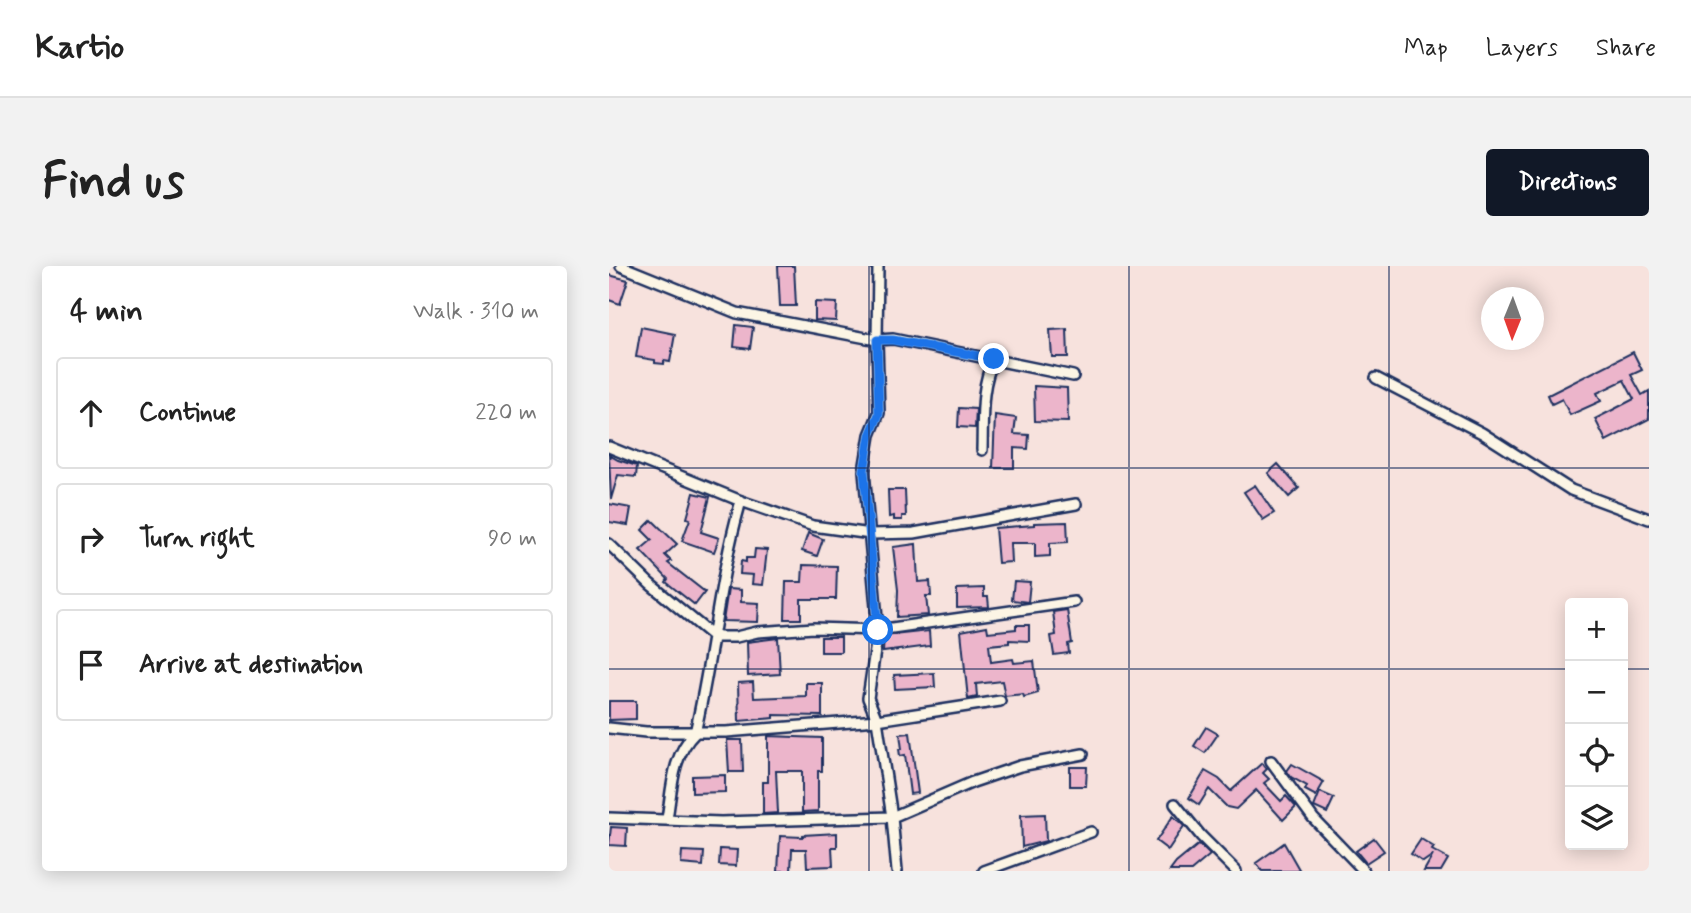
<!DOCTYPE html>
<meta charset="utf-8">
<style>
body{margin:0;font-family:Mynerve,sans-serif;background:#f2f2f2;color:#222}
.controls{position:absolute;right:21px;bottom:21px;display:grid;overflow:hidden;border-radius:7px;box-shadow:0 4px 18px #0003}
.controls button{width:63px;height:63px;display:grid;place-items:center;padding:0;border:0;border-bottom:2px solid #e0e0e0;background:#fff;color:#222;font:35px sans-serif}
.compass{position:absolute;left:872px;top:21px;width:63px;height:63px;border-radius:50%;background:#fff;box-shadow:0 4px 18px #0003;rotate:181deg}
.stop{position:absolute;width:21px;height:21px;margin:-16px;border:5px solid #1a73e8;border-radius:50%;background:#fff}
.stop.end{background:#1a73e8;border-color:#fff;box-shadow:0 2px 7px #0008}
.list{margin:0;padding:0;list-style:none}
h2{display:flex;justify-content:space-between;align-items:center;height:91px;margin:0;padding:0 28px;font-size:30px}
h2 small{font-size:23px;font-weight:400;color:#767676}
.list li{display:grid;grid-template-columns:46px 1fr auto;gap:21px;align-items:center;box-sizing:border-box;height:112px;margin:0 14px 14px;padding:0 14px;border:2px solid #e0e0e0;border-radius:7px}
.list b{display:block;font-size:26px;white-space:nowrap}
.list em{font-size:23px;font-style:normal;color:#767676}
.icon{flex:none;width:38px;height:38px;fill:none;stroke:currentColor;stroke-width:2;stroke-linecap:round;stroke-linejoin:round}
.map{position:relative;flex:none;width:1040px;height:605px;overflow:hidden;border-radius:7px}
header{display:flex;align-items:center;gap:42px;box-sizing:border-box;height:98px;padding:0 35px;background:#fff;border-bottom:2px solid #e0e0e0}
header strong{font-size:33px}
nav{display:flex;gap:38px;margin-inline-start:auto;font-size:24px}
.intro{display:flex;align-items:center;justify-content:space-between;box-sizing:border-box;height:168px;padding:0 42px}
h1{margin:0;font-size:49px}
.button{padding:18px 32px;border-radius:7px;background:#111827;color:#fff;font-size:24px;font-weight:700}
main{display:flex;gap:42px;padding:0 42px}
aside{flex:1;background:#fff;border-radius:7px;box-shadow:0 4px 18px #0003}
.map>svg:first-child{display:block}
.building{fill:#ecb5cb;stroke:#1b2f5e;stroke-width:2}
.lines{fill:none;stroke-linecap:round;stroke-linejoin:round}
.minor-casing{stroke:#1b2f5e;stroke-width:14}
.minor{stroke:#fcf5e5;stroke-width:9}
.route{stroke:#1a73e8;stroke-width:9}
.grid{fill:none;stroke:#1b2f5e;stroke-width:2;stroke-opacity:0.55}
</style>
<header>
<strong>Kartio</strong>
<nav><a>Map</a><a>Layers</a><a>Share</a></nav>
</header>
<div class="intro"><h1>Find us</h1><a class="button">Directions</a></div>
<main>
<aside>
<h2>4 min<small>Walk · 310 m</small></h2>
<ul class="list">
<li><svg class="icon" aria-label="ahead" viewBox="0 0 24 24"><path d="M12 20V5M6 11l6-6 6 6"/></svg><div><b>Continue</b></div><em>220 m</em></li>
<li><svg class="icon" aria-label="right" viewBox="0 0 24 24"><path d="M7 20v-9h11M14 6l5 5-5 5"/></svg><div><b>Turn right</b></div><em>90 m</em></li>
<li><svg class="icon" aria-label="arrive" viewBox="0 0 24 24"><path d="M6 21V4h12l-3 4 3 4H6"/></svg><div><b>Arrive at destination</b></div></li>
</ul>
</aside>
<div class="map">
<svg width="1040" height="605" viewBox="0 0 1040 605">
<rect width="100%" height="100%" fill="#f7e2dd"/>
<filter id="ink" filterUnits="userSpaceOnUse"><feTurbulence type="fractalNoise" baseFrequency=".0143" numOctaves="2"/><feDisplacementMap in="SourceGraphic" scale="14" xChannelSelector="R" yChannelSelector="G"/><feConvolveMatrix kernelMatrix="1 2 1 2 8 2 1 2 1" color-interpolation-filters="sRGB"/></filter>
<g filter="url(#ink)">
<g class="building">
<polygon points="169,0 185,0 187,40 171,40"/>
<polygon points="0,9 19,14 11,38 0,34"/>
<polygon points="206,36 228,37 227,55 206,54"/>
<polygon points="127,59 144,61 141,83 125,81"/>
<polygon points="32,61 66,68 61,96 55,95 55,98 46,97 46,94 27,91"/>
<polygon points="458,63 459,91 443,91 441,64"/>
<polygon points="1024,86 1033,104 1022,109 1033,129 1040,125 1040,153 997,175 986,153 1025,133 1015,114 988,127 992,135 961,149 953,133 943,138 939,129"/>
<polygon points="425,120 458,122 459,156 426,155"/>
<polygon points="350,142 367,143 366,162 349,161"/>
<polygon points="386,149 407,152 405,168 420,169 419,183 405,182 405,202 384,202"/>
<polygon points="0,189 9,194 28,200 27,211 9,209 2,233"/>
<polygon points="669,198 690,222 680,231 659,207"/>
<polygon points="646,219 665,247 654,254 635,226"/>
<polygon points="279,224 296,224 297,250 293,250 293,254 285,254 285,250 280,251"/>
<polygon points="85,227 101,231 92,266 110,272 105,286 73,275 81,253 78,252"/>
<polygon points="0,238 22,242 19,259 0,256"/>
<polygon points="43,254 68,278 56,289 62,295 59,297 96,326 86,339 57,316 59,313 31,284 43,274 33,264"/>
<polygon points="458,256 459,276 441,277 441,290 426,291 426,277 401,277 402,296 389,297 386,262 425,259 425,257"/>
<polygon points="199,267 214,273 208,290 193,285"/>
<polygon points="307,278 309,316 321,315 322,330 317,330 319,349 288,351 289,324 284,281"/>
<polygon points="146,283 158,284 154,319 143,318 144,309 131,308 132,295 137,296 137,292 145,292"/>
<polygon points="194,299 228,300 227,333 192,333 192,353 176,353 177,316 193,316"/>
<polygon points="405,315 421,316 419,336 403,334"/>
<polygon points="375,322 375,331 379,331 380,341 348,342 348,323"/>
<polygon points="119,323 132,324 132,336 150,337 149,356 114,355"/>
<polygon points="458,344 463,377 459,378 460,387 445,389 442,370 447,369 444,346"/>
<polygon points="407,359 420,359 420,375 400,374 400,377 380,379 382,396 404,393 405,397 425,395 429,427 415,431 414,428 396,430 393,415 367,418 368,431 359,433 352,365 378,360 379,366 407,363"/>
<polygon points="320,365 321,380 274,386 275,370"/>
<rect x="212" y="371" width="20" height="15"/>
<polygon points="169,372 171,408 139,410 138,376"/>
<polygon points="325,407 326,421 286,423 285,409"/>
<polygon points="144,416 145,432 197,430 197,417 213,417 213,450 165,449 165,452 130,455 129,417"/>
<polygon points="0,435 27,435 27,453 0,454"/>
<polygon points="597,461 609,468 596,487 585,480"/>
<polygon points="301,467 309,527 301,528 296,489 291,490 290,483 293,483 291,468"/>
<polygon points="159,470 213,472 213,505 209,505 209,545 193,546 193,505 167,505 169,547 154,548 154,516 159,516"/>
<polygon points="118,474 133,474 134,506 120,506"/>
<polygon points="653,497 658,503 654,507 660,513 655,517 672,535 677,530 687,541 674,554 647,524 627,543 618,541 600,523 590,539 580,532 596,505 610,513 622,525"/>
<polygon points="683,498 715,516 707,530 696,524 698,520 682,511 678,505"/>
<polygon points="461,501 478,501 477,520 461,520"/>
<polygon points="116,509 116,526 83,527 83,510"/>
<polygon points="711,526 725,532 718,547 705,541"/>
<polygon points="436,548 437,575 413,581 412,549"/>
<polygon points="564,550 575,560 559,584 547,575"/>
<polygon points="2,561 18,562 17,580 0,579"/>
<polygon points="228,567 228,581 223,581 224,600 198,601 197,583 183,583 182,605 169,605 171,570 194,571 194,569"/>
<polygon points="765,572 775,585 757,597 747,585"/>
<polygon points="812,573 825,581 823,584 839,593 832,605 815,605 824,589 814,596 802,588"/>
<polygon points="675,577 691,605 653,605 647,597"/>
<polygon points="590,578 601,589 582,605 561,605 567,597"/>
<polygon points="111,583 128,584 127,600 110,599"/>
<polygon points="73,585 95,586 94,600 72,598"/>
</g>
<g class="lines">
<g class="minor-casing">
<g id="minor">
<polyline points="12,0 128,47 268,74 284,73 464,110"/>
<polyline points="269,0 268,74 270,147 261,169 255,205 269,364 259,432 268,454 283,551 288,605"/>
<polyline points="767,112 873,167 962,224 1040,253"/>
<polyline points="0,181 132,235 204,260 262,268 305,267 467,238"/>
<path d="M373,184c1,-30 -2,-64 12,-91"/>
<polyline points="0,278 41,318 105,371 127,371 148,366 205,362 269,364 465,336"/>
<polyline points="0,462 37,466 117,466 268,454 391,435"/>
<polyline points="662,495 704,552 755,605"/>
<polyline points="566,538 592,570 627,605"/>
<polyline points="0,552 112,556 283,551 364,516 411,500 474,488"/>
<path d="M58,553c5,-30 5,-64 28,-86 18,-77 24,-156 46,-232"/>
<polyline points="375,605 482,566"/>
</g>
</g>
<use href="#minor" class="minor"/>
</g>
</g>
<g class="lines" filter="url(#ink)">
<polyline class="route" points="269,364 255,205 261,169 270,148 268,74 284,74 385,93"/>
</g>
<path class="grid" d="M260,0v605M520,0v605M780,0v605M0,202h1040M0,403h961M1014,403h26"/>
</svg>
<div class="controls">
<button>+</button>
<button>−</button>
<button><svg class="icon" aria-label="locate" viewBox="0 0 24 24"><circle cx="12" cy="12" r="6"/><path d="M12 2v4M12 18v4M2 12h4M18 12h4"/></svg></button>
<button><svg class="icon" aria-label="layers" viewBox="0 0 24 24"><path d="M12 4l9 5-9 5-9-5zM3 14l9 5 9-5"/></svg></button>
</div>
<svg class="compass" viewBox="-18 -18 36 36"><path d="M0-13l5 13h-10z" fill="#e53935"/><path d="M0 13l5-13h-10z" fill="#767676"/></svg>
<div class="stop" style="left:269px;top:364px"></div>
<div class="stop end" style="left:385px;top:93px"></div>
</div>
</main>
